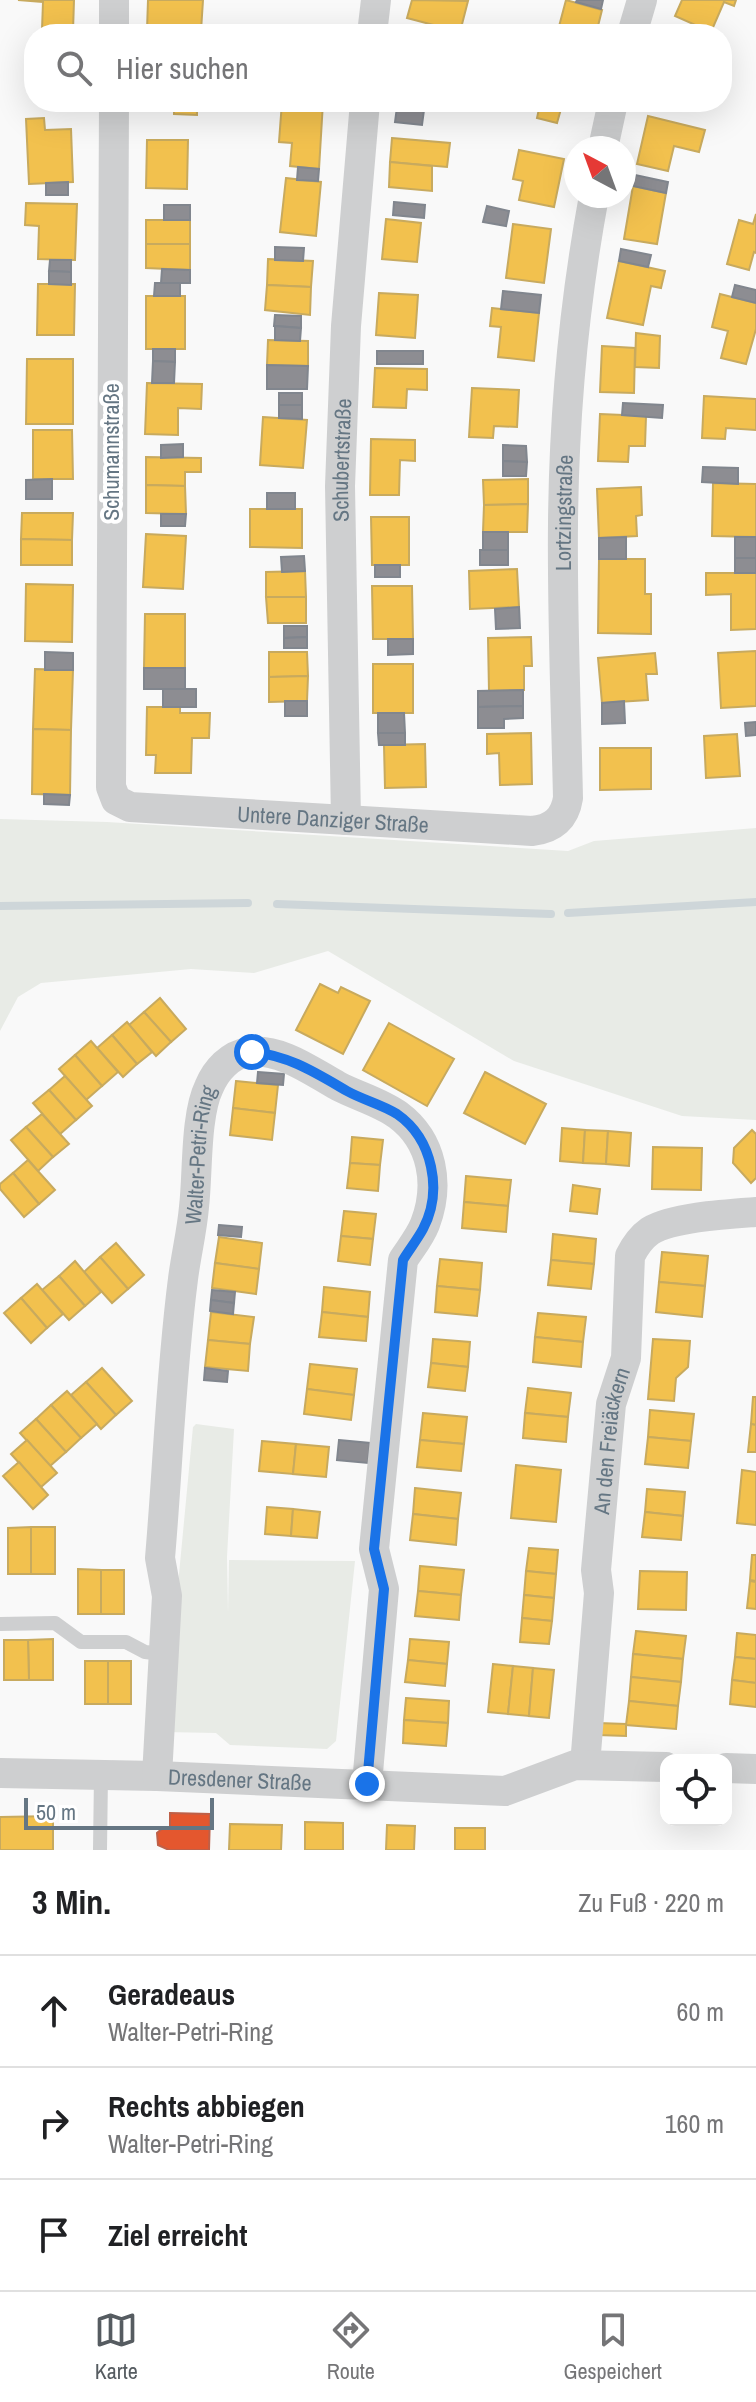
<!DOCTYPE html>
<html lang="de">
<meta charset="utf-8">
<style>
body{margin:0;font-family:"Archivo Narrow",sans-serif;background:#f6f6f6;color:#202124}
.controls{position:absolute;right:24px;bottom:24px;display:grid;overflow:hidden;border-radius:16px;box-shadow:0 8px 32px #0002}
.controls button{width:72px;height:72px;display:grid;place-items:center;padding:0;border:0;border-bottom:2px solid #e0e0e0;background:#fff;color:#202124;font:40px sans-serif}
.compass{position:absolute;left:564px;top:136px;width:72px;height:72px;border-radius:50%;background:#fff;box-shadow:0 8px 32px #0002;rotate:319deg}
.scale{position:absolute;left:24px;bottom:20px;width:190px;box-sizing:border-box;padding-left:8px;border:4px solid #657683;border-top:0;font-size:22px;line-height:28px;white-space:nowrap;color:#657683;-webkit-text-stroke:6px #fff;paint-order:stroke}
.stop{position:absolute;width:24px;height:24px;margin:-18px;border:6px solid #1a73e8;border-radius:50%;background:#fff}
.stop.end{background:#1a73e8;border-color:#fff;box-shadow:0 2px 8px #0008}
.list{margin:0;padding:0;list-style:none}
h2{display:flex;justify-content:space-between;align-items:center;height:104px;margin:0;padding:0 32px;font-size:34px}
h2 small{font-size:26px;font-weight:400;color:#757577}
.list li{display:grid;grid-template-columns:52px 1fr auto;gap:24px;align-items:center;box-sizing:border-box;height:112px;padding:0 32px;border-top:2px solid #e0e0e0}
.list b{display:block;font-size:30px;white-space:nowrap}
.list p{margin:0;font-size:26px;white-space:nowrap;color:#757577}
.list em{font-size:26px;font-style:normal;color:#757577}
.icon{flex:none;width:44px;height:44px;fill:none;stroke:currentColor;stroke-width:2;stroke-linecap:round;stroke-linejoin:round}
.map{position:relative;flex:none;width:756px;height:1850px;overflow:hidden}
.search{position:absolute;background:#fff;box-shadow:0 8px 32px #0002;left:24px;right:24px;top:24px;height:88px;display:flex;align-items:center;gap:20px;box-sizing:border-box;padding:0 28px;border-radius:32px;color:#757577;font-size:30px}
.sheet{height:440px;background:#fff}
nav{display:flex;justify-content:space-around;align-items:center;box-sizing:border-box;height:112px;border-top:2px solid #e0e0e0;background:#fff;font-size:22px;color:#757577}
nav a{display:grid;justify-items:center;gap:4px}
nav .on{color:#565c61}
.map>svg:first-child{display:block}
.green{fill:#e8ebe6}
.homes{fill:#f2c14e;stroke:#c8aa5e;stroke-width:2}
.shops{fill:#e4572e;stroke:#be6048;stroke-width:2}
.industry{fill:#8d8d92;stroke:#81868e;stroke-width:2}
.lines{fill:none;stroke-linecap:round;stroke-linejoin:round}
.stream{stroke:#ced6d9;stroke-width:8}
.service{stroke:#cecfd0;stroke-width:14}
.minor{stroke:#cecfd0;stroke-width:30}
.route{stroke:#1a73e8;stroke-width:10}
.labels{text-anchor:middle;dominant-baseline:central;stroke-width:8;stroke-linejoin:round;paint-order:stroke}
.street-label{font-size:22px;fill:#657683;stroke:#fff}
</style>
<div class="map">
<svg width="756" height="1850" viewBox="0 0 756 1850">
<rect width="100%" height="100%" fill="#f9f9f9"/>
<g class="green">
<polygon points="0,819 107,822 568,851 594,841 756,828 756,1120 682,1116 514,1061 328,951 254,973 191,969 41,983 18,997 0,1031"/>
<polygon points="196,1424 234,1429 227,1557 228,1613 229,1560 355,1561 336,1741 327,1749 230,1745 216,1733 164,1732 193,1427"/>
</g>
<g class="homes">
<polygon points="18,0 74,0 73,31 42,30 43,2"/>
<polygon points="148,0 203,0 201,31 147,30"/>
<polygon points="412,0 468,1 460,32 407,18"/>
<polygon points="566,0 602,10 596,34 557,34"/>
<polygon points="682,0 736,0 734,6 724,2 711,32 675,16"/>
<polygon points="291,26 331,29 331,34 290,34"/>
<polygon points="147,102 197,102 197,115 174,114 174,104"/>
<polygon points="282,102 323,102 319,169 290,166 292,143 279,142"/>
<polygon points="398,102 461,102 461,105 437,102 436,111 397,107"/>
<polygon points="512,102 563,102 557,123 537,118 539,109"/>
<polygon points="648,116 705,130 699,152 674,146 668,171 637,164"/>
<polygon points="44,118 45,130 71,129 73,182 29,184 26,119"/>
<polygon points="392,138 450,143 447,167 390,162"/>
<polygon points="147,140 188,140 187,189 146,188"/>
<polygon points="519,150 564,159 554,207 519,200 523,181 513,179"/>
<polygon points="390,162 432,166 432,191 389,187"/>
<polygon points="286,178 321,182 316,236 280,232"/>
<polygon points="633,186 666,193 657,244 624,239"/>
<polygon points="26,203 77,204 75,260 38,259 39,226 25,225"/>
<polygon points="756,214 756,253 754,252 749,270 727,264 739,220 753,224"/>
<polygon points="386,219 421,223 417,262 382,259"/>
<rect x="146" y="220" width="44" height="24"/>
<polygon points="513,224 551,229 544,283 506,278"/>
<polygon points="146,244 190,244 190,270 146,268"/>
<polygon points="268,259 313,261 311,287 267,285"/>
<polygon points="619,261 665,271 661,288 651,286 643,325 607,318"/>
<polygon points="38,284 75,284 74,335 37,335"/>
<polygon points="267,285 311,287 310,315 265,310"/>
<polygon points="379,293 418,295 415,338 376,335"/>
<polygon points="720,294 756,303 756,329 746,364 721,358 728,331 712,327"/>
<rect x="146" y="296" width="39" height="53"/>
<polygon points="492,308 539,313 534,361 498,357 501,327 490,326"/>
<polygon points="636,333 660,336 659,368 635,367"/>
<polygon points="268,340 308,341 308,366 267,365"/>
<polygon points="602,346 635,348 634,393 600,392"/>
<polygon points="27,359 73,359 73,424 26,424"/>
<polygon points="375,368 427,369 427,390 407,389 406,408 373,407"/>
<polygon points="147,383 202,384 201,409 178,408 178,435 145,434"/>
<polygon points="472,388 519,390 517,427 494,426 493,438 469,437"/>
<polygon points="704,396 756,399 756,430 726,428 725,439 702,438"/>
<polygon points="600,414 646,416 645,446 629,446 628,462 598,461"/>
<polygon points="263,417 307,420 303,468 260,465"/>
<polygon points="33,430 72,430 73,479 33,479"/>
<polygon points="371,439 415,440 415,461 400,460 399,495 370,495"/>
<polygon points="146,457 201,458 201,472 185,472 185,486 146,485"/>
<polygon points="528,479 528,504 484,505 483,480"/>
<polygon points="713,483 756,484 756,537 712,536"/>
<polygon points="146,485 185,486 186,514 146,513"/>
<polygon points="641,487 642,515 636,516 637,536 599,538 597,489"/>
<polygon points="528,504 527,532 483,532 484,505"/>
<polygon points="250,509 302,509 302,548 250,547"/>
<polygon points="22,513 73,513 72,540 21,539"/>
<polygon points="371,517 409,517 409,565 372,565"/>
<polygon points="146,534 186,536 183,589 143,587"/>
<polygon points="21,539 72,540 72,565 21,565"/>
<polygon points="599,559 645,559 645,594 651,594 651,634 598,633"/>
<polygon points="517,569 519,607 470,609 469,571"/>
<polygon points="305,571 306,597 266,597 266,572"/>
<polygon points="706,573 756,573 756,629 731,630 731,594 706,595"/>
<polygon points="26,584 73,585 72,642 25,641"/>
<polygon points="372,586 412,586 413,639 373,639"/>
<polygon points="266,597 306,597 306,623 268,623"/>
<polygon points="145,614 185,614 185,668 144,668"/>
<polygon points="531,637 532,666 524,666 524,690 489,691 488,638"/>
<polygon points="756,651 756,706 721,708 718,653"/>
<polygon points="269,652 307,652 308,676 269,677"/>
<polygon points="655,653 657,674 646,674 648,700 602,703 598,658"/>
<rect x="373" y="664" width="40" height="49"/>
<polygon points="35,669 73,670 71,730 33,729"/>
<polygon points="308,676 307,701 269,702 269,677"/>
<polygon points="147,707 180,707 180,713 210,713 209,738 192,738 191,773 155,773 156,755 146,755"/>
<polygon points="33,729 71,730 70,795 32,794"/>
<polygon points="531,733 532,784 500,785 499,753 487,754 487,734"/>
<polygon points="737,734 740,776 706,778 704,736"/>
<polygon points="425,744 426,787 385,788 384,745"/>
<polygon points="600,748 651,748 651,789 600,790"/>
<polygon points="320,984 338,993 341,987 370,1001 343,1054 296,1030"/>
<polygon points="160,998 186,1029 171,1042 144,1012"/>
<polygon points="144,1012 171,1042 156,1056 129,1025"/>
<polygon points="127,1022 152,1052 137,1064 112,1035"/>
<polygon points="389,1023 454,1059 427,1106 363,1070"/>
<polygon points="112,1035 137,1064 123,1077 97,1048"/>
<polygon points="91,1041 118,1072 102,1086 75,1055"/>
<polygon points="75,1055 102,1086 86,1100 59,1069"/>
<polygon points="485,1072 546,1104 525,1144 464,1113"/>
<polygon points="65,1076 92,1106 76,1120 49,1090"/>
<polygon points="236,1081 278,1085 275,1113 233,1108"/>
<polygon points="49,1090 76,1120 60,1134 33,1103"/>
<polygon points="233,1108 275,1113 272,1140 230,1135"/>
<polygon points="42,1114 69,1144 53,1157 26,1127"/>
<polygon points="26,1127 53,1157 38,1171 11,1140"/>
<polygon points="562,1128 585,1130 583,1163 560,1161"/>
<polygon points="585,1130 608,1131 606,1164 583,1163"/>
<polygon points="752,1130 756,1134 756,1178 751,1183 733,1163 734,1148"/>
<polygon points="608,1131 631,1133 629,1166 606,1164"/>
<polygon points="352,1137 383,1140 380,1165 350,1163"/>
<polygon points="653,1147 702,1148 701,1190 652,1189"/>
<polygon points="28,1160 55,1190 39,1204 13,1173"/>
<polygon points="350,1163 380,1165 378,1191 347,1188"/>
<polygon points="13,1173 39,1204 24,1217 0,1189 0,1184"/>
<polygon points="466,1176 511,1180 508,1206 464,1202"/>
<polygon points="573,1185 600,1189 597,1214 570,1211"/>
<polygon points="464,1202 508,1206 506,1232 462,1228"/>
<polygon points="344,1211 376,1214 373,1239 341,1236"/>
<polygon points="553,1234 596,1239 594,1264 551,1260"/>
<polygon points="341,1236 373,1239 370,1265 338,1261"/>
<polygon points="219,1237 262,1243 259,1269 215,1263"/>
<polygon points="116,1243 144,1275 128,1289 100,1257"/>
<polygon points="662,1252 708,1256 705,1286 659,1282"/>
<polygon points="100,1257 128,1289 112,1303 84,1272"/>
<polygon points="440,1259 482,1263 480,1290 437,1286"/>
<polygon points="551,1260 594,1264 591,1289 548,1285"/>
<polygon points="75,1261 101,1292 85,1306 59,1276"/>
<polygon points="215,1263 259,1269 256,1294 212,1288"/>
<polygon points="59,1276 85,1306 69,1320 42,1290"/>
<polygon points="659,1282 705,1286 702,1317 656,1312"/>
<polygon points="37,1284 63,1314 47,1328 21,1298"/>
<polygon points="437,1286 480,1290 477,1316 435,1312"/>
<polygon points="324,1287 370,1292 368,1317 322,1312"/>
<polygon points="21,1298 47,1328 31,1343 4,1313"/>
<polygon points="211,1312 254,1317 250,1344 208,1340"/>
<polygon points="322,1312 368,1317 366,1341 319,1337"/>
<polygon points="538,1313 586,1317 583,1342 535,1337"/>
<polygon points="535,1337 583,1342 581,1367 533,1362"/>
<polygon points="433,1339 470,1342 468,1367 431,1363"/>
<polygon points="653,1339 690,1341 688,1367 676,1378 674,1401 648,1399"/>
<polygon points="208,1340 250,1344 248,1371 205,1367"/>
<polygon points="431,1363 468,1367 465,1391 428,1387"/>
<polygon points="310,1364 357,1369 354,1395 307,1389"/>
<polygon points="102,1368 132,1401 116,1415 86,1382"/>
<polygon points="86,1382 116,1415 101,1429 71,1395"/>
<polygon points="528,1388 571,1393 568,1417 525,1413"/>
<polygon points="307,1389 354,1395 351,1420 304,1414"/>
<polygon points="67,1391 97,1424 81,1438 51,1405"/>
<polygon points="753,1397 756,1397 756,1425 751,1424"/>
<polygon points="51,1405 81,1438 66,1452 36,1419"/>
<polygon points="650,1410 694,1414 691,1441 648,1437"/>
<polygon points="423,1413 467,1417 464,1444 420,1440"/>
<polygon points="525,1413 568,1417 566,1442 523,1438"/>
<polygon points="36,1419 66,1452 50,1466 20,1433"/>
<polygon points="751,1424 756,1425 756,1452 748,1452"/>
<polygon points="648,1437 691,1441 688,1468 645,1464"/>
<polygon points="27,1440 57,1473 41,1487 11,1454"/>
<polygon points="420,1440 464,1444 461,1471 417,1467"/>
<polygon points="262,1441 296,1444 293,1474 259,1471"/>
<polygon points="296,1444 329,1447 326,1477 293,1474"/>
<polygon points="19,1462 48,1495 33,1509 3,1476"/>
<polygon points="516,1465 561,1470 556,1522 511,1518"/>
<polygon points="742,1470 756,1472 756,1525 737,1523"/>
<polygon points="415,1488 461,1493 458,1519 413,1514"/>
<polygon points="647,1489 685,1492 683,1516 645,1512"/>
<polygon points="267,1507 293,1509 291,1536 265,1534"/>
<polygon points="293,1509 320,1512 317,1538 291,1536"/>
<polygon points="645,1512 683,1516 681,1540 642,1537"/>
<polygon points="413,1514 458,1519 456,1545 410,1540"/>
<polygon points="31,1527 31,1574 8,1574 8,1528"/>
<rect x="31" y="1527" width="24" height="47"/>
<polygon points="529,1548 558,1550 556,1574 526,1571"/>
<polygon points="752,1555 756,1555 756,1581 750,1580"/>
<polygon points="420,1566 464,1570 461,1595 418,1591"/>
<polygon points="78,1569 101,1570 101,1614 78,1614"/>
<rect x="101" y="1570" width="23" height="44"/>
<polygon points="526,1571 556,1574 554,1598 524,1595"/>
<polygon points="640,1571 687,1572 686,1610 638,1609"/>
<polygon points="750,1581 756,1582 756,1609 747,1608"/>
<polygon points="418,1591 461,1595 459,1620 415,1616"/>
<polygon points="524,1595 554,1598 552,1621 522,1618"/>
<polygon points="522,1618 552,1621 549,1644 520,1642"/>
<polygon points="636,1631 686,1636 683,1659 633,1654"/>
<polygon points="737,1633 756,1635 756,1659 735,1657"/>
<polygon points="53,1639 53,1680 29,1680 28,1640"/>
<polygon points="410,1639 449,1642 447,1664 408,1660"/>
<polygon points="4,1640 28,1640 29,1680 4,1680"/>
<polygon points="633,1654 683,1659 681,1682 631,1677"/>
<polygon points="735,1657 756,1659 756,1683 732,1680"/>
<polygon points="408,1660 447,1664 445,1686 405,1682"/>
<rect x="85" y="1661" width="23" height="43"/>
<rect x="108" y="1661" width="23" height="43"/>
<polygon points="493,1664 513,1666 508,1714 488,1712"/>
<polygon points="513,1666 533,1668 529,1716 508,1714"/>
<polygon points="533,1668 554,1670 549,1718 529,1716"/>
<polygon points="631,1677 681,1682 678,1706 629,1701"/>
<polygon points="732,1680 756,1683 756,1707 730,1704"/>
<polygon points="406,1698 449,1701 448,1723 404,1720"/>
<polygon points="629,1701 678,1706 676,1729 626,1725"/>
<polygon points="404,1720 448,1723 446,1746 403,1743"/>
<polygon points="598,1723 626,1724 626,1736 598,1735"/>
<polygon points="53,1816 53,1850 0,1850 0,1817"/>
<polygon points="305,1822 343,1823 343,1850 305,1850"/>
<polygon points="230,1824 282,1825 281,1850 229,1850"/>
<polygon points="387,1825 415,1826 414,1850 386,1850"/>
<rect x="455" y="1828" width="30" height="22"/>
</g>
<polygon class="shops" points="170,1813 210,1814 209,1850 169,1850 158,1845 157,1833 163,1828 170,1828"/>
<g class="industry">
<polygon points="577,0 603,0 601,9 576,2"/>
<polygon points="397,107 424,110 422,125 395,122"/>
<polygon points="298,167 319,169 318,181 297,180"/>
<polygon points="635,175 668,182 666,193 633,186"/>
<polygon points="68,182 68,195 46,195 46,183"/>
<polygon points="394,202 425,205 424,218 393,215"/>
<rect x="164" y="205" width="26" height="15"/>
<polygon points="487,206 509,211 506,226 483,222"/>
<polygon points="275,247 304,248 303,261 275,260"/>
<polygon points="621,249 651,255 648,267 619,261"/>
<polygon points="50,260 71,260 71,272 49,271"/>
<polygon points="162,269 190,270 190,283 161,283"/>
<polygon points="49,271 71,272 71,285 49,284"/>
<polygon points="155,283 180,283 180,296 154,296"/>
<polygon points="735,285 756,290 756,303 732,297"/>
<polygon points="503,291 541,295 539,313 501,309"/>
<polygon points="275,315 301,316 301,328 274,326"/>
<polygon points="275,326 301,328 300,341 275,340"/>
<polygon points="153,349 175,349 175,362 153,361"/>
<rect x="377" y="351" width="46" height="13"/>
<polygon points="153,361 175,362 174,383 152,383"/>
<polygon points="267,365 308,366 307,389 267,389"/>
<rect x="279" y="393" width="23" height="12"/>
<polygon points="623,403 663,405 662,418 622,415"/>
<polygon points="279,405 302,405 302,419 279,418"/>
<polygon points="183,444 183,457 161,458 161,445"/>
<polygon points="503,445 526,446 527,462 503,461"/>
<polygon points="503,461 527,462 526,476 503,476"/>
<polygon points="703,467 738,468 738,484 702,482"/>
<polygon points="52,479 52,499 26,499 26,480"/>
<rect x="267" y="493" width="28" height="16"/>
<polygon points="161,514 186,514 185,526 161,526"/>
<rect x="483" y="532" width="25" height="18"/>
<polygon points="626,537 626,559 599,559 599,538"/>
<rect x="735" y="537" width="21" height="21"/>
<rect x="480" y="550" width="28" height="15"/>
<polygon points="304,556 305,571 282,572 281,557"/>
<rect x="735" y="558" width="21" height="15"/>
<rect x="375" y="565" width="25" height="12"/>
<polygon points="519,607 520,628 496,629 495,609"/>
<polygon points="284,626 307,626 307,637 284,638"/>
<polygon points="307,637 307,648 284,648 284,638"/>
<polygon points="388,639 413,639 413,654 388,655"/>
<polygon points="45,652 73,653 73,670 45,670"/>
<rect x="144" y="668" width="41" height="21"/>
<rect x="163" y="689" width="33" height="18"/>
<polygon points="523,690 523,706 478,707 478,691"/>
<rect x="285" y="701" width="22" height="15"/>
<polygon points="624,701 625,723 602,724 602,703"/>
<polygon points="523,706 523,718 504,719 504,728 478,728 478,707"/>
<polygon points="378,713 404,713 405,733 378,733"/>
<polygon points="756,722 756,735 746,736 745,723"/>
<polygon points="378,733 405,733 405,745 379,745"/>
<polygon points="44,794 70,795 69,805 44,804"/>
<polygon points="258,1072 284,1074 283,1085 257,1083"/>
<polygon points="219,1225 242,1227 241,1237 218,1235"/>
<polygon points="212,1290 235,1292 234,1303 211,1300"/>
<polygon points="211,1300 234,1303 233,1314 210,1311"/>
<polygon points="205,1368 228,1371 227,1382 204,1380"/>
<polygon points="339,1440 370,1443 368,1463 337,1460"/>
</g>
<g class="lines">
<g class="stream">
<polyline points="277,904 551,914"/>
<polyline points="0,906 248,903"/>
<polyline points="568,913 756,902"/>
</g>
<g class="service">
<polyline points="0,1624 55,1623 81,1642 126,1642 145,1652 163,1654"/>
<polyline points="100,1850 101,1775"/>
</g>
<g class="minor">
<polyline points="114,34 114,0"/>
<polyline points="372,34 376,0"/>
<polyline points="632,34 642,0"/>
<path id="s1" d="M114,102l-3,685 5,13 14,7 402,24c21,-2 33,-13 36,-33 -2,-92 -6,-183 -5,-275 1,-109 11,-219 31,-327"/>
<polyline points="603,148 613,102"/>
<path id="s2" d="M346,820l-6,-334 6,-160 19,-224"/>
<path id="s3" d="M585,1765l14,-172 -3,-23 15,-166 15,-46 4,-102c5,-10 10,-18 20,-25 23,-14 78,-17 106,-19"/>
<polyline points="726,1768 756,1769"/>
<path id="s4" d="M0,1773l157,3 348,15 70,-26 91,2"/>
<path id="s5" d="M157,1776l10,-180 -7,-38c8,-93 11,-187 23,-279 3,-24 9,-48 11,-72 4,-34 1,-91 15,-120 7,-17 21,-32 39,-35 33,-4 63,19 90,34 19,10 42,16 60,29 35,26 42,70 27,109 -5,13 -15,25 -22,36l-29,289 10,40 -17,195"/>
</g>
</g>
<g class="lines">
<path class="route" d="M252,1052c36,3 64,21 95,39 16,9 34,13 50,23 36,25 46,77 26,115 -6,11 -14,21 -20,31l-29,289 10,40 -17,195"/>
</g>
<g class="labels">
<g class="street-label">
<text transform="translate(111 452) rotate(-90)">Schumannstraße</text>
<text stroke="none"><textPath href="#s2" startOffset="360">Schubertstraße</textPath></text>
<text stroke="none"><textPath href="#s1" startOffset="1456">Lortzingstraße</textPath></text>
<text stroke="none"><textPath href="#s1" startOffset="918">Untere Danziger Straße</textPath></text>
<text stroke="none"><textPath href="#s5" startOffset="624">Walter-Petri-Ring</textPath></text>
<text stroke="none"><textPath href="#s3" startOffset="326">An den Freiäckern</textPath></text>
<text stroke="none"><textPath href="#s4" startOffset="240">Dresdener Straße</textPath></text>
</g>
</g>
</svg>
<div class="controls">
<button><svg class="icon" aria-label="locate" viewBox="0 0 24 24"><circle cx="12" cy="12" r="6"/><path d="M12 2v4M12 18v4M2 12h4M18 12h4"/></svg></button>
</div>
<svg class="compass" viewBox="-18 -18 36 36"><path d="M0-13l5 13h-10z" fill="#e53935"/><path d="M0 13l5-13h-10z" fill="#757577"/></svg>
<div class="scale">50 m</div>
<div class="stop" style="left:252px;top:1052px"></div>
<div class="stop end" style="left:367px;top:1784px"></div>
<div class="search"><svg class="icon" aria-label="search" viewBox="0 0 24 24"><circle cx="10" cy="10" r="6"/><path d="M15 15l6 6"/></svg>Hier suchen</div>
</div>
<section class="sheet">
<h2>3 Min.<small>Zu Fuß · 220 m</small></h2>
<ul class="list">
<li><svg class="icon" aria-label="ahead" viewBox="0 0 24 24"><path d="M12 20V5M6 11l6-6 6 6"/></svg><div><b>Geradeaus</b><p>Walter-Petri-Ring</p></div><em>60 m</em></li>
<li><svg class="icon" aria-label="right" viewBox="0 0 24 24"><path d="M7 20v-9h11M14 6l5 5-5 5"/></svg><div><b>Rechts abbiegen</b><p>Walter-Petri-Ring</p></div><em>160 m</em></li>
<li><svg class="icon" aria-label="arrive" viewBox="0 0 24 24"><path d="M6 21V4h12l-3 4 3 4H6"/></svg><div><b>Ziel erreicht</b></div></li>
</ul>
</section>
<nav>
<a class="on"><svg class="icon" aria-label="map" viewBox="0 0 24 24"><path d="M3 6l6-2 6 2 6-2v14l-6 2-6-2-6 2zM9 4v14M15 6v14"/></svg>Karte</a>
<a><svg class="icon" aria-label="directions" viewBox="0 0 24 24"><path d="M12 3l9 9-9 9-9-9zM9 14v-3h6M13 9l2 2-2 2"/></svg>Route</a>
<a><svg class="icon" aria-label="saved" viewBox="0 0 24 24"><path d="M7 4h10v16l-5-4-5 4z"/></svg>Gespeichert</a>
</nav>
